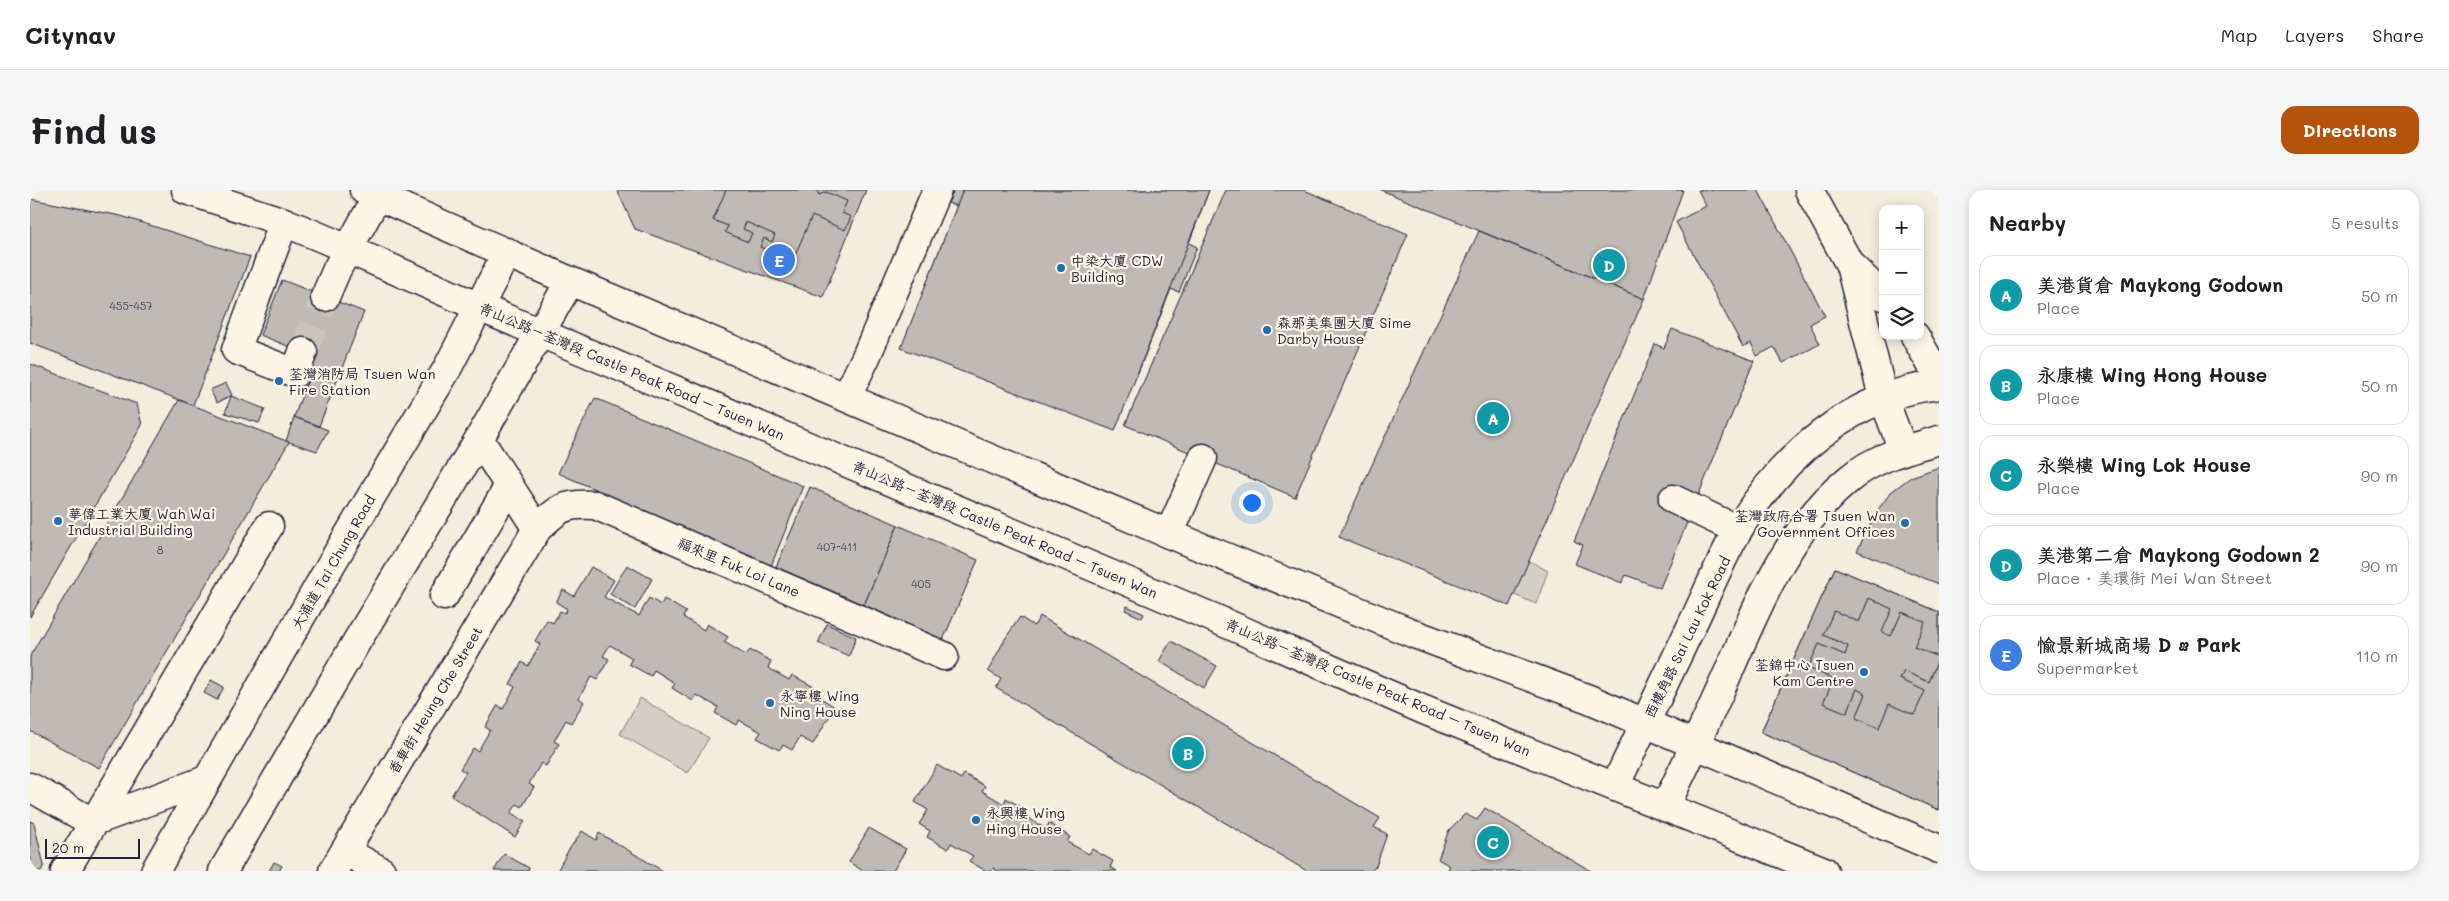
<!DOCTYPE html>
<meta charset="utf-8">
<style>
body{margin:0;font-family:Mali,"LXGW WenKai TC",sans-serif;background:#f6f6f6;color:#202124}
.controls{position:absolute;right:15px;top:15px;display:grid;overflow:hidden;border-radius:10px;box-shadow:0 2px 12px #0003}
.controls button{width:45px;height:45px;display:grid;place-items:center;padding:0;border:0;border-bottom:1px solid #e0e0e0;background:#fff;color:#202124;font:25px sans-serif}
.scale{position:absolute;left:15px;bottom:12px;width:95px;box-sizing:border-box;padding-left:5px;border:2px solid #22223b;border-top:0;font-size:14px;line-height:18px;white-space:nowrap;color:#22223b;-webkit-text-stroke:4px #fcf5e5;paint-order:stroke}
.you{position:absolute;left:1221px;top:312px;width:18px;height:18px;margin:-12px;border:4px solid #fff;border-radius:50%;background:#1a73e8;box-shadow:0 0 0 8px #1a73e833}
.badge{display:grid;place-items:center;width:32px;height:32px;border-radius:50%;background:#b45309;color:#fff;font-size:16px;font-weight:700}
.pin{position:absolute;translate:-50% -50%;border:2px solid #fff;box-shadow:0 1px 5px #0006}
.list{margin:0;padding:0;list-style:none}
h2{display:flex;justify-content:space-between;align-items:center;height:65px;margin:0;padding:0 20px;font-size:21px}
h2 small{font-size:16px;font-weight:400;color:#757577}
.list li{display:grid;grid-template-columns:32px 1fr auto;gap:15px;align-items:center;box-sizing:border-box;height:80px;margin:0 10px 10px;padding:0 10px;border:1px solid #e0e0e0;border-radius:15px}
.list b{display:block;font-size:19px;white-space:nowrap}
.list p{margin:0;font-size:16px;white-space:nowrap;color:#757577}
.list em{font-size:16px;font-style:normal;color:#757577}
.icon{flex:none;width:28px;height:28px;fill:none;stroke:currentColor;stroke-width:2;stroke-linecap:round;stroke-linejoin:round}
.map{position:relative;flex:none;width:1909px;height:681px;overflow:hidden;border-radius:15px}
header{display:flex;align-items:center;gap:30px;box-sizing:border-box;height:70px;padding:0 25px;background:#fff;border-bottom:1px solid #e0e0e0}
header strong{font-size:24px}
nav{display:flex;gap:28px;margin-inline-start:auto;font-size:18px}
.intro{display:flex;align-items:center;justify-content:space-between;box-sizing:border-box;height:120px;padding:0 30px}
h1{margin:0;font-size:35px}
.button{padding:12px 22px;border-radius:15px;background:#b45309;color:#fff;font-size:18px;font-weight:700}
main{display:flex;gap:30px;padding:0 30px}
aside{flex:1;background:#fff;border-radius:15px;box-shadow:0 2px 12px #0003}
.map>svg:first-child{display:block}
.green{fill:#d4cfc6;stroke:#7b7880}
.pier{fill:#f3edde}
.building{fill:#bfbab6;stroke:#22223b}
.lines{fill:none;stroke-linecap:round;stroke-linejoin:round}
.minor-tunnel{stroke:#c9c4bd;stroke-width:28;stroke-dasharray:28 14;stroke-linecap:butt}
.minor-casing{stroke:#22223b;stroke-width:31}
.major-casing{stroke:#22223b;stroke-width:31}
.minor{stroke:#fcf5e5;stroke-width:28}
.major{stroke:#fcf5e5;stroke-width:28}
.poi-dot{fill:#1f6fb2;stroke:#fcf5e5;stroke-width:2}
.labels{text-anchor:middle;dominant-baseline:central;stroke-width:4.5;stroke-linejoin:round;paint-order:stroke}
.number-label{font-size:11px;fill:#49485a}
.poi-label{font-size:14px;fill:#22223b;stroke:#fcf5e5;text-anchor:start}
.street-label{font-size:14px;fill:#22223b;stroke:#fcf5e5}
</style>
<header>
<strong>Citynav</strong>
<nav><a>Map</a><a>Layers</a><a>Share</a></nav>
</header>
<div class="intro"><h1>Find us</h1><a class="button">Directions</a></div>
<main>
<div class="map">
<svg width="1909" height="681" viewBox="0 0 1909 681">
<rect width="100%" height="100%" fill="#f3edde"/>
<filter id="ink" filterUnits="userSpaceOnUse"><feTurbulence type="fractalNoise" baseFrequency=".02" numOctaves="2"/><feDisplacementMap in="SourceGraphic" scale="10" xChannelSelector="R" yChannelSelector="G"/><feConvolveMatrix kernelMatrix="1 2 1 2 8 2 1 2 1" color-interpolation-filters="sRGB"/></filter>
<g filter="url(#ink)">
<g class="green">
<polygon points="1443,340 1518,381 1506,414 1454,392"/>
<polygon points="610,508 679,548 658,583 590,544"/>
</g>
<polygon class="pier" points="326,243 443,313 397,398 399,399 238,681 63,681"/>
<g class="building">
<polygon points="587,0 836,0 793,107 605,39"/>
<polygon points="696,0 787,0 789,5 796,2 817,11 812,23 821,27 815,40 782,26 765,65 753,60 751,66 730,57 734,48 742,52 745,45 716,32 713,39 722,43 718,52 695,42 698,36 683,30"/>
<polygon points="924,0 1179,0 1159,53 1167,57 1149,102 1141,99 1108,183 1016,147 1011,158 978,145 982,134 894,100 927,16 918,13"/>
<polygon points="933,0 1179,0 1085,241 871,158"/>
<polygon points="1196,0 1274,0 1378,44 1265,307 1095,235"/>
<polygon points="1351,0 1653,0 1614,109"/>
<polygon points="1668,0 1728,0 1795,126 1780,134 1790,154 1753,173 1744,157 1727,166 1721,153 1713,157 1646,32 1676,16"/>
<polygon points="0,9 91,26 220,67 163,215 0,153"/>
<polygon points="1449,41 1614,109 1479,416 1309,347"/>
<polygon points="252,90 334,122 289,236 264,227 286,167 230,145"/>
<polygon points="1642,139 1724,171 1630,398 1596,385 1592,393 1545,374 1553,355 1544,351 1625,154 1634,158"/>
<polygon points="0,174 107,214 112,235 0,427"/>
<polygon points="196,193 202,205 187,213 180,200"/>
<polygon points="201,206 235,219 229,233 195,223"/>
<polygon points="565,208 773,296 741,376 528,283"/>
<polygon points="149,210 259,252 69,578 0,541 0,466"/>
<polygon points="264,227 298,240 287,261 256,251"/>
<polygon points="1909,277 1909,394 1827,361 1847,321 1861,302 1881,287"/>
<polygon points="780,297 868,335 834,415 746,377"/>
<polygon points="868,335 948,370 913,450 834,415"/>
<polygon points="597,375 622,389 605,419 580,404"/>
<polygon points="561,377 584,390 574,407 609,426 619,408 631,415 634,409 656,422 653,427 674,440 677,434 698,447 694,452 716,465 720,460 741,471 738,478 759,490 762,485 784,497 781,502 805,517 783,554 770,547 762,560 753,555 749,560 727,548 731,542 709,530 706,535 685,523 688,517 666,505 663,511 642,498 645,493 624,480 621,486 599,474 602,468 580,455 573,466 579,469 567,490 561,487 549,508 554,512 541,533 536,530 524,551 529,554 516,576 511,573 499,594 504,597 492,617 487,614 481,623 495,631 485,647 421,606 436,582 430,579 443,558 448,561 460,540 455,537 468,515 473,519 485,497 480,494 492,472 498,476 510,454 505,451 517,430 523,433 530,421 535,423 537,419 526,412 533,400 544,406"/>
<polygon points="1805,378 1909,422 1909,620 1731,542"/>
<polygon points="1805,378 1909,422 1909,620 1731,542"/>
<polygon points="1839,408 1862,419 1852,442 1861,446 1872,422 1895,432 1884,457 1909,467 1899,492 1874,481 1870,489 1895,501 1884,525 1859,514 1849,538 1826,528 1836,504 1827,499 1817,523 1793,513 1804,489 1778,478 1789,454 1815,465 1818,456 1793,445 1804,421 1829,432"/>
<polygon points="1097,416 1114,424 1112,428 1095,420"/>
<polygon points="1010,426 1350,628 1344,637 1357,644 1346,676 1341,681 1277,681 966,498 971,489 958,481 975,449 990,427 1004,436"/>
<polygon points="797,434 826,447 819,466 788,453"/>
<polygon points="1141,451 1187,476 1174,498 1129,471"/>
<polygon points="181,490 194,497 187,510 174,503"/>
<polygon points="907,575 931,589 934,584 955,596 952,601 974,614 976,608 998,621 995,626 1016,639 1019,633 1040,647 1037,652 1059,664 1062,659 1083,671 1080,677 1087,681 968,681 963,678 962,681 956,681 939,671 943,666 921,653 918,659 897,647 900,641 889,634 898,620 885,612"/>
<polygon points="1455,618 1561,681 1417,681 1420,676 1408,669 1419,640 1435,624 1447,630"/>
<polygon points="0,631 4,633 14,675 11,681 0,681"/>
<polygon points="839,638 876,659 863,681 833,681 819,672"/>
<polygon points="552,641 566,650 569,643 633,681 527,681 538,661"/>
<polygon points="474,664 499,678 498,681 464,681"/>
<polygon points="244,672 252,676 249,681 239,681"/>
</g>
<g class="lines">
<polyline class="minor-tunnel" points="273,162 295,107"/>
<g class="minor-casing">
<g id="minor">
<polyline points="1779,0 1820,75 1853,207 1873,260"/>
<polyline points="254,32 206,160 265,183 273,162"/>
<polyline points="1820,75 1853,106"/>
<polyline points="295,107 307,79 348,5"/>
<polyline points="1885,146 1909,188"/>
<polyline points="817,206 836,167 907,0"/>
<polyline points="1643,309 1708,340"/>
<polyline points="1139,344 1173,268"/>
<polyline points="414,406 479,296"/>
<path d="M1585,596c25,-53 50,-105 75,-157 16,-33 30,-68 48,-99 43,-73 114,-136 201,-145"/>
<polyline points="0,597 62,632"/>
<path d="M1635,617c22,-45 43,-89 63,-134 31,-70 60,-144 121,-194 26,-22 59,-30 90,-39"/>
<polyline points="315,661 351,681"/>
<polyline points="35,681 239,336"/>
<path d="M303,681l204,-342c22,-21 27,-26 58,-24l349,151"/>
</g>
</g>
<g class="major-casing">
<g id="major">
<polyline points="156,0 254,32 297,50 449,117 1186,429 1394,520 1794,681"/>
<polyline points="334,0 540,91 1139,344 1387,445 1559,509 1909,659"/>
<polyline points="449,249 507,339"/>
<polyline points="62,632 176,590"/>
<polyline points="125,681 303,371 417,179 477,62"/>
<polyline points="193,681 327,451 449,249 540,91"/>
</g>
</g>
<use href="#minor" class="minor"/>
<use href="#major" class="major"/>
</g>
</g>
<g class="poi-dot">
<circle cx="1031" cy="78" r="5"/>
<circle cx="1237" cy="140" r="5"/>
<circle cx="249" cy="191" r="5"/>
<circle cx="28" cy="331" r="5"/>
<circle cx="1875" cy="333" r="5"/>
<circle cx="1834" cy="482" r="5"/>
<circle cx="740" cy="513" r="5"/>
<circle cx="946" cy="630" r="5"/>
</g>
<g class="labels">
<g class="number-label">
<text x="101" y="115">455-457</text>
<text x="807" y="356">407-411</text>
<text x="130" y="359">8</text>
<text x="891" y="393">405</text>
</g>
<g class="poi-label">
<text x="1041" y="70">中染大廈 CDW<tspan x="1041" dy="16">Building</tspan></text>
<text x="1247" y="132">森那美集團大廈 Sime<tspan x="1247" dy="16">Darby House</tspan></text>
<text x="259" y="183">荃灣消防局 Tsuen Wan<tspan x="259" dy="16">Fire Station</tspan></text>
<text x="38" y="323">華偉工業大廈 Wah Wai<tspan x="38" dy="16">Industrial Building</tspan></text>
<text x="1865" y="325" text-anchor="end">荃灣政府合署 Tsuen Wan<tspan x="1865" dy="16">Government Offices</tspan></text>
<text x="1824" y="474" text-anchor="end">荃錦中心 Tsuen<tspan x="1824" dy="16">Kam Centre</tspan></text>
<text x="750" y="505">永寧樓 Wing<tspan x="750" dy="16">Ning House</tspan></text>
<text x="956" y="622">永興樓 Wing<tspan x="956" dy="16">Hing House</tspan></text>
</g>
<g class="street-label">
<text transform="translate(602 181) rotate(23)">青山公路－荃灣段 Castle Peak Road – Tsuen Wan</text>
<text transform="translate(975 339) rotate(23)">青山公路－荃灣段 Castle Peak Road – Tsuen Wan</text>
<text transform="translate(303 372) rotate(-60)">大涌道 Tai Chung Road</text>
<text transform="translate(709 377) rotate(23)">福來里 Fuk Loi Lane</text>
<text transform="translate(1657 447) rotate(-64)">西樓角路 Sai Lau Kok Road</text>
<text transform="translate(1348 497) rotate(23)">青山公路－荃灣段 Castle Peak Road – Tsuen Wan</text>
<text transform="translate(405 510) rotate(-59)">香車街 Heung Che Street</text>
</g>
</g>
</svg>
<div class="controls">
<button>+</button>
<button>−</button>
<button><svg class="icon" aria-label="layers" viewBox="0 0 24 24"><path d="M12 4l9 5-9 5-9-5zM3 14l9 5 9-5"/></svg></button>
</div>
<div class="scale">20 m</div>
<div class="you"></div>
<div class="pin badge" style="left:1463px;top:228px;background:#0f9aa8">A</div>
<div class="pin badge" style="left:1158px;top:563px;background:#0f9aa8">B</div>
<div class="pin badge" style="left:1463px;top:652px;background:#0f9aa8">C</div>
<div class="pin badge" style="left:1579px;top:75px;background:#0f9aa8">D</div>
<div class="pin badge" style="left:749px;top:70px;background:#3f7fe0">E</div>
</div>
<aside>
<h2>Nearby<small>5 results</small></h2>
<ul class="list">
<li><span class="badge" style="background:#0f9aa8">A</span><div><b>美港貨倉 Maykong Godown</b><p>Place</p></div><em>50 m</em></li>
<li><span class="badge" style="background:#0f9aa8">B</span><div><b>永康樓 Wing Hong House</b><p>Place</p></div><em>50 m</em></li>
<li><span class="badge" style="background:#0f9aa8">C</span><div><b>永樂樓 Wing Lok House</b><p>Place</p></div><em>90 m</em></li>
<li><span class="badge" style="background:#0f9aa8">D</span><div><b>美港第二倉 Maykong Godown 2</b><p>Place · 美環街 Mei Wan Street</p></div><em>90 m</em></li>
<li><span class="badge" style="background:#3f7fe0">E</span><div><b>愉景新城商場 D • Park</b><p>Supermarket</p></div><em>110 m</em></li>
</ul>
</aside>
</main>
